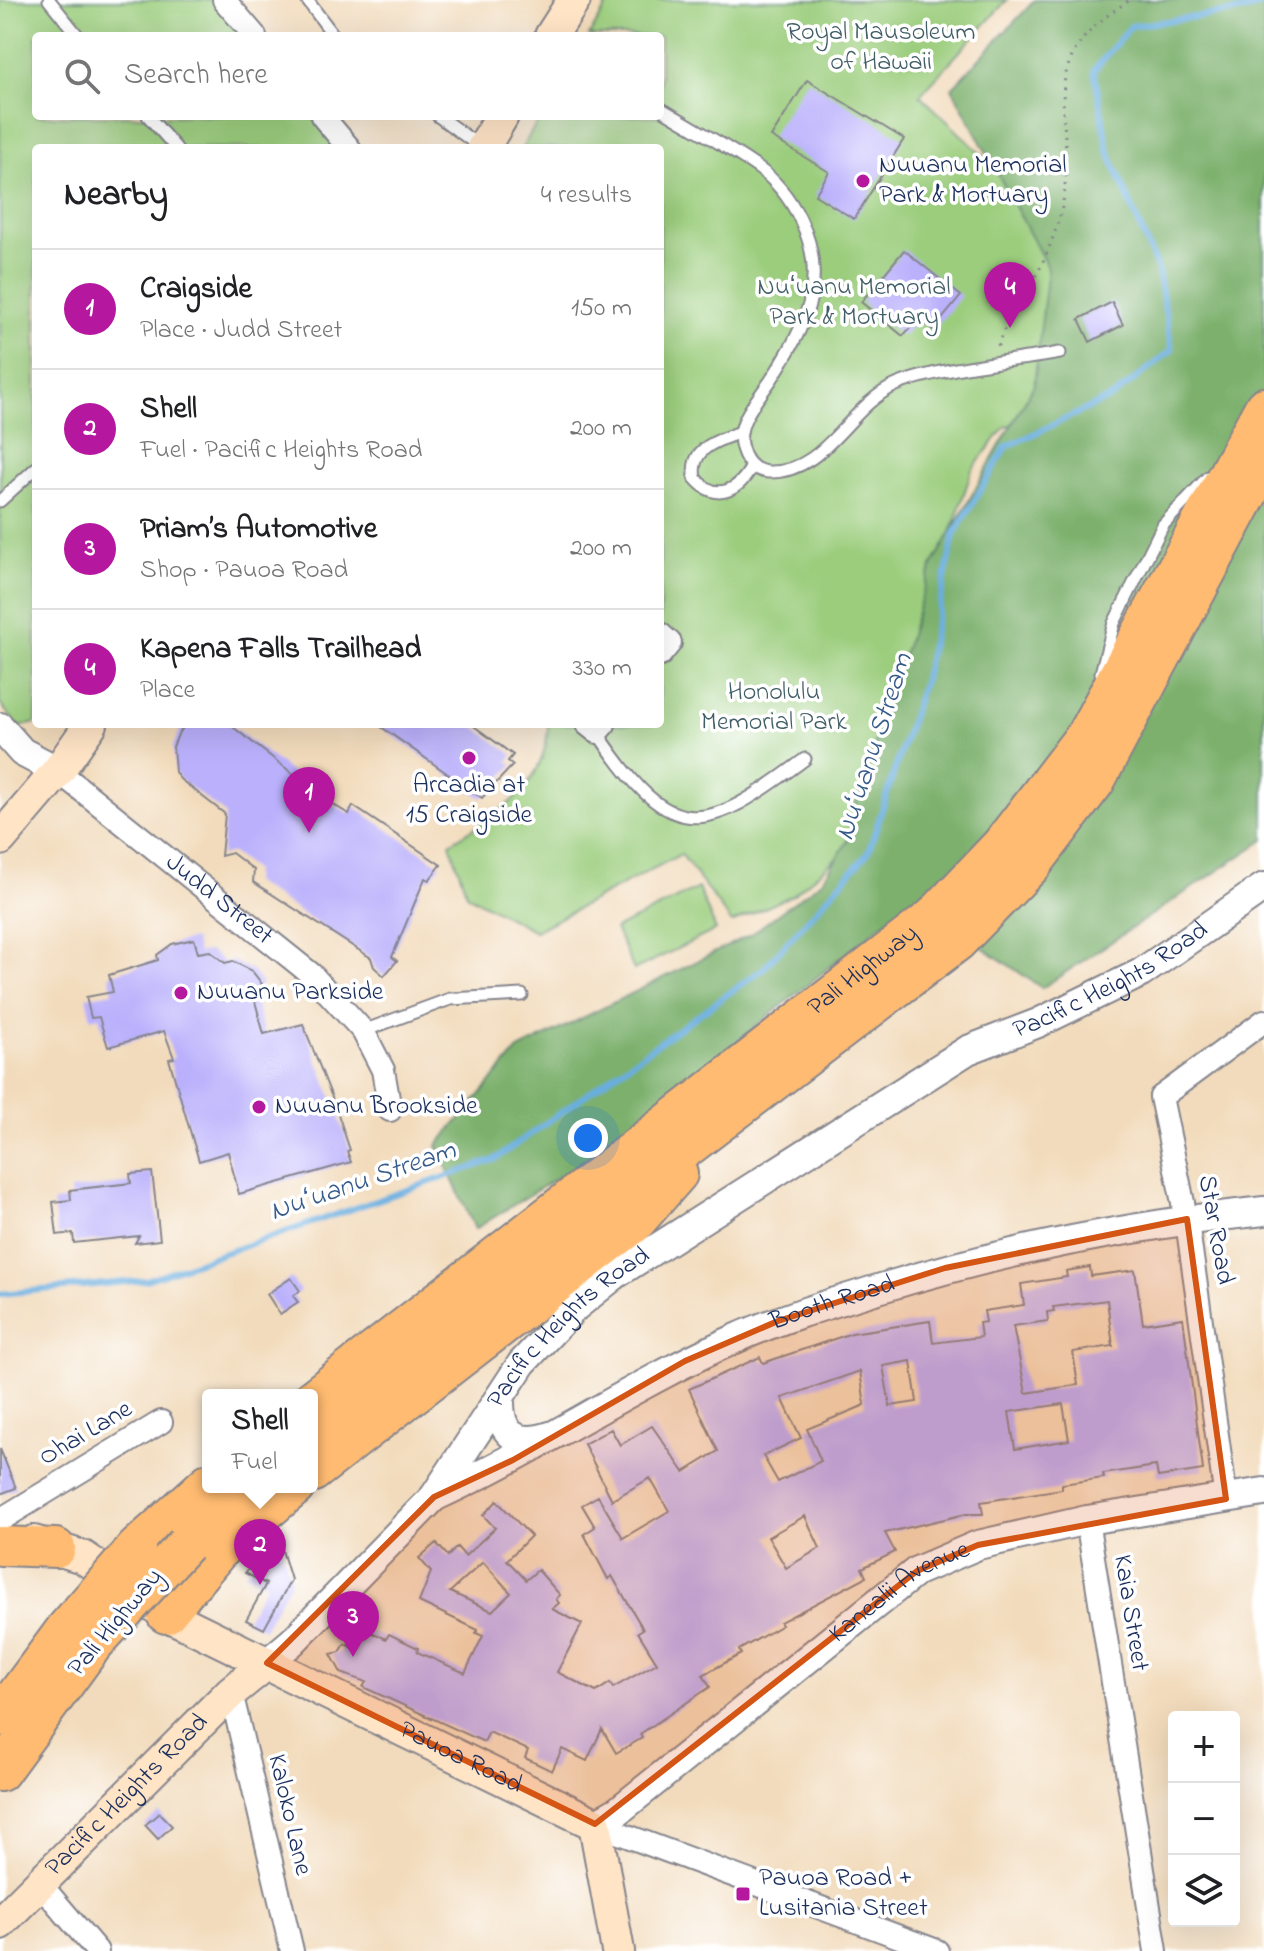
<!DOCTYPE html>
<meta charset="utf-8">
<style>
body{margin:0;font-family:"Indie Flower",sans-serif;background:#f2f2f2;color:#202124}
.controls{position:absolute;right:24px;bottom:24px;display:grid;overflow:hidden;border-radius:8px;box-shadow:0 8px 32px #0002}
.controls button{width:72px;height:72px;display:grid;place-items:center;padding:0;border:0;border-bottom:2px solid #e0e0e0;background:#fff;color:#202124;font:40px sans-serif}
.you{position:absolute;left:588px;top:1138px;width:28px;height:28px;margin:-20px;border:6px solid #fff;border-radius:50%;background:#1a73e8;box-shadow:0 0 0 12px #1a73e833}
.badge{display:grid;place-items:center;width:52px;height:52px;border-radius:50%;background:#b5179e;color:#fff;font-size:26px;font-weight:700}
.pin{position:absolute;translate:-50% -66px;filter:drop-shadow(0 2px 4px #0008)}
.pin::after{content:'';position:absolute;top:42px;width:28px;height:24px;background:inherit;clip-path:polygon(0 0,100% 0,50% 100%)}
.popup{position:absolute;left:202px;top:1389px;width:116px;height:104px;box-sizing:border-box;display:grid;place-content:center;border-radius:8px;background:#fff;filter:drop-shadow(0 2px 6px #0005);font-size:26px;white-space:nowrap;color:#757577}
.popup b{font-size:30px;color:#202124}
.popup::after{content:'';position:absolute;left:50%;top:100%;margin-left:-16px;border:16px solid transparent;border-top-color:#fff}
.list{margin:0;padding:0;list-style:none}
h2{display:flex;justify-content:space-between;align-items:center;height:104px;margin:0;padding:0 32px;font-size:34px}
h2 small{font-size:26px;font-weight:400;color:#757577}
.list li{display:grid;grid-template-columns:52px 1fr auto;gap:24px;align-items:center;box-sizing:border-box;height:120px;padding:0 32px;border-top:2px solid #e0e0e0}
.list b{display:block;font-size:30px;white-space:nowrap}
.list p{margin:0;font-size:26px;white-space:nowrap;color:#757577}
.list em{font-size:26px;font-style:normal;color:#757577}
.icon{flex:none;width:44px;height:44px;fill:none;stroke:currentColor;stroke-width:2;stroke-linecap:round;stroke-linejoin:round}
.map{position:relative;flex:none;width:1264px;height:1951px;overflow:hidden}
.search{position:absolute;background:#fff;box-shadow:0 8px 32px #0002;left:32px;top:32px;width:632px;height:88px;display:flex;align-items:center;gap:20px;box-sizing:border-box;padding:0 28px;border-radius:8px;color:#757577;font-size:30px}
.panel{position:absolute;background:#fff;box-shadow:0 8px 32px #0002;left:32px;top:144px;width:632px;height:584px;border-radius:8px}
.map>svg:first-child{display:block}
.green{fill:#9bcd7d;stroke:#5b7e6e;stroke-width:2}
.forest{fill:#7cb06c;stroke:#4c7065;stroke-width:2}
.lines{fill:none;stroke-linecap:round;stroke-linejoin:round}
.stream{stroke:#69aedf;stroke-width:6}
.building{fill:#bab0fc;fill-rule:evenodd}
.service-casing{stroke:#86858d;stroke-width:15}
.minor-casing{stroke:#86858d;stroke-width:26}
.tertiary-casing{stroke:#86858d;stroke-width:32}
.secondary-casing{stroke:#86858d;stroke-width:36}
.trunk-casing{stroke:#86858d;stroke-width:42}
.path{stroke:#86858d;stroke-width:3;stroke-dasharray:2 6;stroke-linecap:butt}
.service{stroke:#fff;stroke-width:11}
.minor{stroke:#fff;stroke-width:22}
.tertiary{stroke:#fff;stroke-width:28}
.secondary{stroke:#ffe4c6;stroke-width:32}
.trunk{stroke:#ffbb71;stroke-width:38}
.trunk-bridge-casing{stroke:#86858d;stroke-width:42;stroke-linecap:butt}
.trunk-bridge{stroke:#ffbb71;stroke-width:38}
.marked{fill:#d45514;fill-opacity:0.2;stroke:#d45514;stroke-width:6;stroke-linejoin:round}
.poi-dot{fill:#b5179e;stroke:#fff;stroke-width:3}
.labels{text-anchor:middle;dominant-baseline:central;stroke-width:7;stroke-linejoin:round;paint-order:stroke}
.park-label{font-size:26px;fill:#415e67;stroke:#fff}
.poi-label{font-size:26px;fill:#1b2f5e;stroke:#fff;text-anchor:start}
.street-label{font-size:26px;fill:#1b2f5e;stroke:#fff}
.water-label{font-size:28px;font-style:italic;fill:#365b8b;stroke:#fff}
</style>
<div class="map">
<svg width="1264" height="1951" viewBox="0 0 1264 1951">
<rect width="100%" height="100%" fill="#fff"/>
<filter id="ink" filterUnits="userSpaceOnUse"><feTurbulence type="fractalNoise" baseFrequency=".0125" numOctaves="2"/><feDisplacementMap in="SourceGraphic" scale="16" xChannelSelector="R" yChannelSelector="G"/><feConvolveMatrix kernelMatrix="1 2 1 2 8 2 1 2 1" color-interpolation-filters="sRGB"/></filter>
<filter id="wash" filterUnits="userSpaceOnUse"><feTurbulence type="fractalNoise" baseFrequency=".006" numOctaves="4" result="noise"/><feDisplacementMap in="SourceGraphic" scale="32" xChannelSelector="R" yChannelSelector="G"/><feGaussianBlur stdDeviation="1.8" result="paint"/><feColorMatrix in="noise" values="0 0 0 0 0 0 0 0 0 0 0 0 0 0 0 0 0 1.4 0 .05"/><feComposite in="paint" operator="in"/></filter>
<g filter="url(#wash)">
<rect width="100%" height="100%" fill="#f2dbbc"/>
<g class="green">
<polygon points="0,0 222,0 251,36 36,36 36,116 313,116 338,148 36,148 36,723 19,727 0,704"/>
<path d="M610,0h397l-87,95 186,179 26,92 -128,62 -32,42 -63,187 -55,186 -61,52 -61,28 -51,-69 -146,77 -68,-36 -17,-52c48,-30 97,-55 98,-119h112v-576h-138l19,-32h119v-80h-71z"/>
<polygon points="698,888 716,930 634,970 615,929"/>
</g>
<polygon class="forest" points="1035,0 1264,0 1264,840 1042,988 913,900 603,1149 475,1229 437,1146 518,1050 750,935 822,881 847,842 858,795 932,566 1034,385 1048,268 952,88"/>
<g class="lines">
<polyline class="stream" points="0,1294 146,1280 494,1160 763,969 868,853 924,679 954,535 1006,447 1114,396 1172,350 1158,270 1108,150 1094,70 1131,26 1246,10 1264,4"/>
</g>
<g id="blocks">
<g class="building">
<polygon points="807,80 904,139 854,219 815,195 829,172 771,137"/>
<polygon points="904,250 961,296 933,330 919,318 903,336 861,302"/>
<polygon points="1112,302 1123,325 1090,342 1079,319"/>
<polygon points="229,724 332,804 349,814 353,806 441,865 429,880 425,878 392,957 397,961 384,976 374,967 371,958 253,882 254,870 232,853 221,856 225,814 180,779 175,772 173,747 179,732 186,725"/>
<polygon points="377,724 471,724 513,755 508,761 513,765 482,798"/>
<polygon points="194,939 198,953 210,951 225,963 233,961 252,971 262,984 253,994 264,1034 303,1024 335,1105 350,1150 347,1151 351,1162 239,1194 228,1152 199,1161 169,1059 174,1058 164,1031 108,1047 99,1017 91,1018 86,997 113,992 109,975 158,960 157,955 172,944"/>
<polygon points="152,1172 160,1240 135,1243 139,1236 74,1243 73,1233 57,1235 53,1202 71,1200 70,1190 131,1183 130,1174"/>
<path d="M1090,1267l1,9 44,-6 8,54 40,-6 20,152 -45,7 -2,-11 -53,8 1,4 -42,6v5l-81,13 2,12h-17l-81,19 10,19 -33,16 4,9 -86,45 2,3 -43,25 2,4 -38,21 7,12 -70,47 2,4 -26,15 -14,-24 -15,32 -25,-12 -10,22 -27,-13 3,-8 -39,-18 -5,10 -121,-55 3,-5 -25,-9 -10,-19 9,-2 5,-8 9,4 6,-11 6,2 3,-8 17,8 3,-5 29,14 -1,4 48,21 18,-37 -7,-3 2,-3 -59,-28 12,-30 -12,-14 17,-15 12,13 9,-9 8,9 30,-28 -12,-13 14,-14 34,35 -24,24 19,20 12,-10 22,25 -4,4 3,4 -7,6 30,15 -25,48 39,20 14,-9 3,5 44,-25 -19,-31 5,-3 -31,-53 -4,3 -24,-45 11,-7 -13,-22 16,-9 25,42 46,-27 -19,-33 -38,22 -28,-56 27,-15 9,16 32,-19 32,46 34,-21 -29,-62 71,-32 3,6 89,-30 78,-12 3,22 48,-6 -2,-14 7,-1 -2,-11 40,-6 -3,-21 46,-7 -1,-6zM1107,1300l6,46 -40,6 5,33 -52,8 -13,-67 35,-5 -1,-9 7,-1 -1,-4zM911,1361l6,41 -27,4 -7,-40zM860,1371l5,34 -58,24 14,32 -43,21 -15,-26 38,-18 -19,-40zM1063,1404l6,36 -54,9 -6,-37zM805,1516l15,32 -34,20 -18,-31zM483,1562l28,31 -19,18 -42,-19z"/>
<polygon points="291,1278 300,1291 293,1296 298,1302 280,1314 267,1294"/>
<polygon points="0,1449 16,1488 0,1494"/>
<polygon points="278,1537 291,1580 264,1629 246,1620 266,1584 245,1573"/>
<polygon points="159,1813 172,1826 158,1839 145,1825"/>
</g>
</g>
</g>
<g filter="url(#ink)">
<use href="#blocks" fill-opacity="0" stroke="#86858d" stroke-width="2"/>
<g class="lines">
<g class="service-casing">
<g id="service">
<polyline points="49,0 78,36"/>
<polyline points="307,0 334,36"/>
<path d="M660,108c33,20 67,38 98,60 19,13 32,31 42,51 30,61 5,108 -29,161 -13,19 -34,41 -30,64 3,15 11,27 27,28 57,2 80,-65 126,-86 39,-18 121,-25 166,-33"/>
<polyline points="148,116 176,148"/>
<polyline points="438,116 482,148"/>
<path d="M741,432c-23,8 -52,16 -46,46 21,25 44,13 57,-12"/>
<polyline points="0,501 36,468"/>
<polyline points="1101,673 1114,623 1163,525 1208,477"/>
<path d="M597,732c76,115 108,102 208,27"/>
<polyline points="363,1031 450,999 522,995"/>
</g>
</g>
<g class="minor-casing">
<g id="minor">
<polyline points="224,0 255,36"/>
<polyline points="322,116 349,148"/>
<polyline points="660,634 670,643 660,655"/>
<polyline points="587,724 597,732 604,724"/>
<path id="s1" d="M58,771l253,203 52,57 20,39 7,40"/>
<polyline points="1226,1499 1187,1222 1161,1097 1264,1021"/>
<polyline points="0,1520 161,1422"/>
<polyline points="1087,1520 1156,1951"/>
<polyline points="231,1692 292,1951"/>
<polyline points="595,1824 937,1951"/>
<polyline points="41,1885 97,1951"/>
</g>
</g>
<g class="tertiary-casing">
<g id="tertiary">
<polyline points="0,727 22,752 58,771"/>
<path d="M500,1397c-1,38 16,50 50,39"/>
<path id="s2" d="M434,1497c104,-47 197,-112 301,-158 46,-21 94,-35 143,-50 127,-39 254,-64 386,-78"/>
<path id="s3" d="M267,1663l25,-21 142,-145 88,-134 53,-56 41,-33 352,-224 70,-27 103,-50 123,-86"/>
<path id="s4" d="M595,1824l23,-13 299,-240 61,-26 109,-25 177,-28"/>
</g>
</g>
<g class="secondary-casing">
<g id="secondary">
<polyline points="551,36 574,0"/>
<polyline points="483,148 502,116"/>
<polyline points="0,839 58,771 91,724"/>
<path id="s5" d="M34,1542l49,15 83,57 429,210 23,127"/>
<path id="s6" d="M0,1923l231,-231 36,-29"/>
</g>
</g>
<g class="trunk-casing">
<g id="trunk">
<path id="s7" d="M312,1399l621,-482 68,-72 85,-111 178,-327"/>
<polyline points="312,1433 957,942 1032,865 1095,782 1264,464"/>
<polyline points="312,1473 634,1224 678,1174"/>
<polyline points="186,1544 245,1487"/>
<polyline points="0,1546 56,1548"/>
<polyline points="136,1548 208,1483"/>
<polyline points="166,1614 218,1552 295,1487"/>
<polyline points="0,1717 66,1628"/>
<polyline points="0,1772 93,1645"/>
</g>
</g>
<path class="path" d="M998,346c8,-28 20,-35 33,-59 11,-22 26,-55 31,-80 18,-94 -37,-142 68,-207"/>
<use href="#service" class="service"/>
<use href="#minor" class="minor"/>
<use href="#tertiary" class="tertiary"/>
<use href="#secondary" class="secondary"/>
<use href="#trunk" class="trunk"/>
<g class="trunk-bridge-casing">
<g id="trunk-bridge">
<polyline points="66,1628 136,1548"/>
<polyline points="93,1645 186,1544"/>
</g>
</g>
<use href="#trunk-bridge" class="trunk-bridge"/>
</g>
</g>
<path class="marked" d="M1187,1219l39,280 -248,46 -61,26 -322,253 -328,-161 167,-166 79,-37 172,-99 93,-40 167,-53z"/>
<g class="poi-dot">
<circle cx="863" cy="181" r="8"/>
<circle cx="469" cy="758" r="8"/>
<circle cx="181" cy="993" r="8"/>
<circle cx="259" cy="1107" r="8"/>
<rect x="735" y="1886" width="16" height="16" rx="4"/>
</g>
<g class="labels">
<g class="park-label">
<text x="881" y="33">Royal Mausoleum<tspan x="881" dy="30">of Hawaii</tspan></text>
<text x="854" y="288">Nuʻuanu Memorial<tspan x="854" dy="30">Park &amp; Mortuary</tspan></text>
<text x="774" y="693">Honolulu<tspan x="774" dy="30">Memorial Park</tspan></text>
</g>
<g class="poi-label">
<text x="879" y="166">Nuuanu Memorial<tspan x="879" dy="30">Park &amp; Mortuary</tspan></text>
<text x="469" y="786" text-anchor="middle">Arcadia at<tspan x="469" dy="30">15 Craigside</tspan></text>
<text x="197" y="993">Nuuanu Parkside</text>
<text x="275" y="1107">Nuuanu Brookside</text>
<text x="759" y="1879">Pauoa Road +<tspan x="759" dy="30">Lusitania Street</tspan></text>
</g>
<g class="street-label">
<text stroke="none"><textPath href="#s1" startOffset="206">Judd Street</textPath></text>
<text stroke="none"><textPath href="#s7" startOffset="698">Pali Highway</textPath></text>
<text stroke="none"><textPath href="#s3" startOffset="1102">Pacific Heights Road</textPath></text>
<text transform="translate(1215 1230) rotate(80)">Star Road</text>
<text stroke="none"><textPath href="#s2" startOffset="444">Booth Road</textPath></text>
<text stroke="none"><textPath href="#s3" startOffset="454">Pacific Heights Road</textPath></text>
<text transform="translate(86 1434) rotate(-31)">Ohai Lane</text>
<text stroke="none"><textPath href="#s4" startOffset="384">Kanealii Avenue</textPath></text>
<text transform="translate(1130 1613) rotate(81)">Kaia Street</text>
<text transform="translate(116 1623) rotate(-50)">Pali Highway</text>
<text stroke="none"><textPath href="#s5" startOffset="480">Pauoa Road</textPath></text>
<text stroke="none"><textPath href="#s6" startOffset="180">Pacific Heights Road</textPath></text>
<text transform="translate(289 1815) rotate(77)">Kaloko Lane</text>
</g>
<g class="water-label">
<text transform="translate(875 747) rotate(-72)">Nuʻuanu Stream</text>
<text transform="translate(363 1182) rotate(-19)">Nuʻuanu Stream</text>
</g>
</g>
</svg>
<div class="controls">
<button>+</button>
<button>−</button>
<button><svg class="icon" aria-label="layers" viewBox="0 0 24 24"><path d="M12 4l9 5-9 5-9-5zM3 14l9 5 9-5"/></svg></button>
</div>
<div class="you"></div>
<div class="pin badge" style="left:309px;top:833px">1</div>
<div class="pin badge" style="left:260px;top:1585px">2</div>
<div class="popup"><b>Shell</b>Fuel</div>
<div class="pin badge" style="left:353px;top:1657px">3</div>
<div class="pin badge" style="left:1010px;top:328px">4</div>
<div class="search"><svg class="icon" aria-label="search" viewBox="0 0 24 24"><circle cx="10" cy="10" r="6"/><path d="M15 15l6 6"/></svg>Search here</div>
<section class="panel">
<h2>Nearby<small>4 results</small></h2>
<ul class="list">
<li><span class="badge">1</span><div><b>Craigside</b><p>Place · Judd Street</p></div><em>150 m</em></li>
<li><span class="badge">2</span><div><b>Shell</b><p>Fuel · Pacific Heights Road</p></div><em>200 m</em></li>
<li><span class="badge">3</span><div><b>Priam’s Automotive</b><p>Shop · Pauoa Road</p></div><em>200 m</em></li>
<li><span class="badge">4</span><div><b>Kapena Falls Trailhead</b><p>Place</p></div><em>330 m</em></li>
</ul>
</section>
</div>
